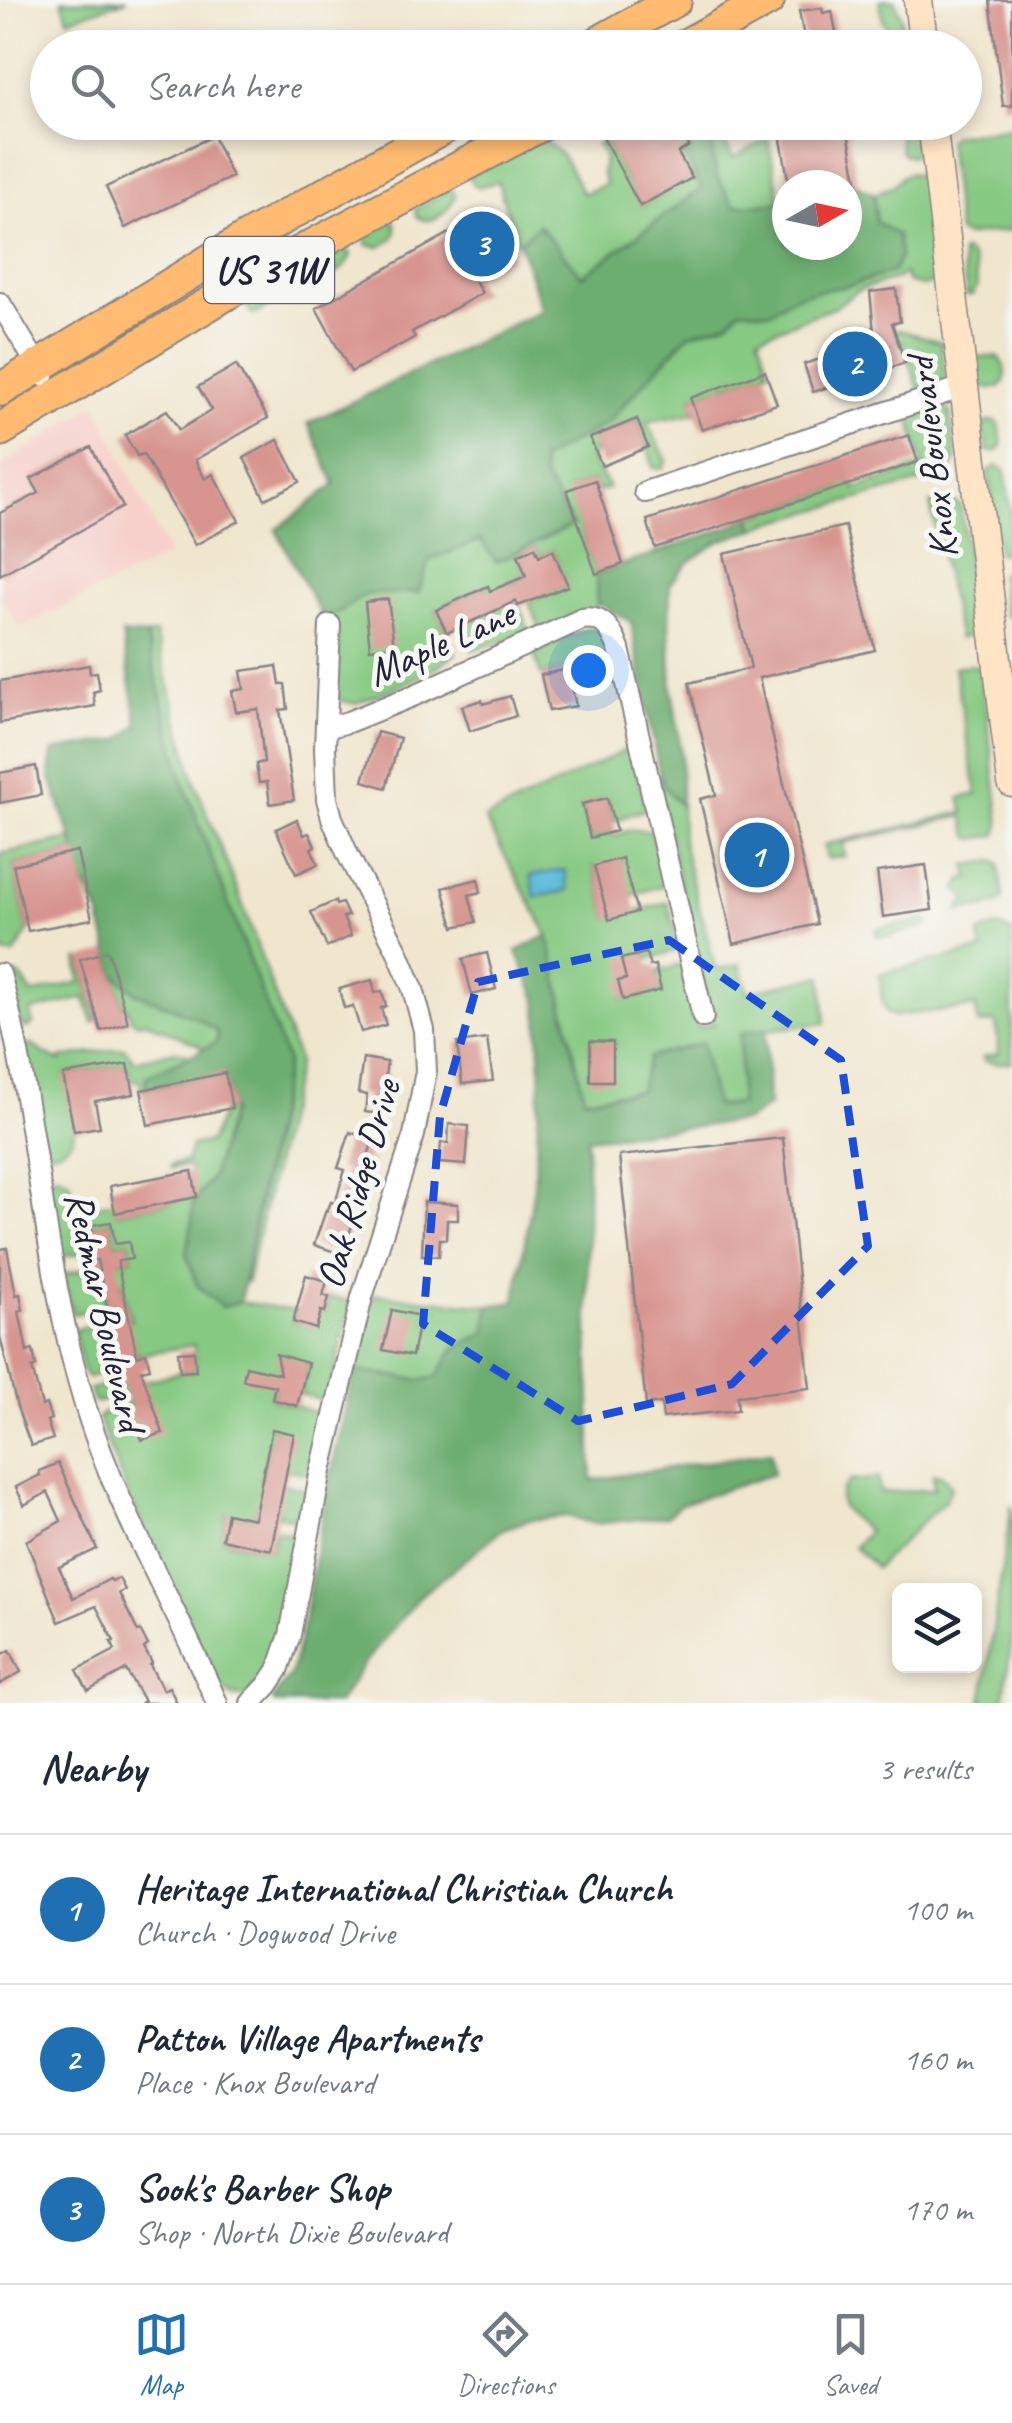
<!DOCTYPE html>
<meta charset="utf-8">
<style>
body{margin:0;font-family:Caveat,sans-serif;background:#f6f6f7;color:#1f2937}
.controls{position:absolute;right:30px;bottom:30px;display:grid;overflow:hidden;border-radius:15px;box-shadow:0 5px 15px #0003}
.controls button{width:90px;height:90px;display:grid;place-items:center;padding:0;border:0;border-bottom:2px solid #e0e1e3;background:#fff;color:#1f2937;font:50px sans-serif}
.compass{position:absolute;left:772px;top:170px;width:90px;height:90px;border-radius:50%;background:#fff;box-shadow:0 5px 15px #0003;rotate:81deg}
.you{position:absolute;left:588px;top:670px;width:35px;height:35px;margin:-25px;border:8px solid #fff;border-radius:50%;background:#1a73e8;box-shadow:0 0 0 15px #1a73e833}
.badge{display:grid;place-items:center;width:65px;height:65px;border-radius:50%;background:#1f6fb2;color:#fff;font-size:32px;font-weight:700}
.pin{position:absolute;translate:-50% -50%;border:5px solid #fff;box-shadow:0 2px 10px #0006}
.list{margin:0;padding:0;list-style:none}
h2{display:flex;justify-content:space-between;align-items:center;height:130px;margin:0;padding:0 40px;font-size:42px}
h2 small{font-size:32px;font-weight:400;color:#747a83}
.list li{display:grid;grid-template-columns:65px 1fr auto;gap:30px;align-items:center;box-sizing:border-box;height:150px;padding:0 40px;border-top:2px solid #e0e1e3}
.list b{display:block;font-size:38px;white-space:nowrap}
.list p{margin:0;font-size:32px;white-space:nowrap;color:#747a83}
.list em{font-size:32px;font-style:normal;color:#747a83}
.icon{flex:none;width:55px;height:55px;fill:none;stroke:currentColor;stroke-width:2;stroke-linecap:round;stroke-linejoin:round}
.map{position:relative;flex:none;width:1012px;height:1703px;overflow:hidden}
.search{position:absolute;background:#fff;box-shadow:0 5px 15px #0003;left:30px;right:30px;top:30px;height:110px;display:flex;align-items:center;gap:25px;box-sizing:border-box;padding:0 35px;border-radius:55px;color:#747a83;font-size:38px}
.sheet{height:580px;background:#fff}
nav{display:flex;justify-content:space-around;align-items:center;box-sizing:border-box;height:140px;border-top:2px solid #e0e1e3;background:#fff;font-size:28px;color:#747a83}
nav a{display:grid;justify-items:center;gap:5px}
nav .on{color:#1f6fb2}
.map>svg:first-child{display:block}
.built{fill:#f7d0cb}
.green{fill:#86c982;stroke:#54765e;stroke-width:2.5}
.forest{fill:#6cad70;stroke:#476856;stroke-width:2.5}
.water{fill:#59b9d8;stroke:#3e6e8a;stroke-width:2.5}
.building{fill:#d89590}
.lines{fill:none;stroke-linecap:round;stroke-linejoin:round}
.minor-casing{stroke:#898484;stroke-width:24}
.secondary-casing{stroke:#898484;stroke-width:31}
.trunk-casing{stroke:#898484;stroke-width:36}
.minor{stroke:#fff;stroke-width:20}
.secondary{stroke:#ffe4c6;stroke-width:28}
.trunk{stroke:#febb71;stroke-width:32}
.marked{fill:none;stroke:#1d4ed8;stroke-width:8;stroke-dasharray:20 12;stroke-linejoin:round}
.labels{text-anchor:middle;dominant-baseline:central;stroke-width:10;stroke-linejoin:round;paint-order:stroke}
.shield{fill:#f6f6f2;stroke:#626272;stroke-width:2.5}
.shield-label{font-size:38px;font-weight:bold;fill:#22223b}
.street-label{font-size:40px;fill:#22223b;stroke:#f6f6f2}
</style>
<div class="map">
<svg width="1012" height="1703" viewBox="0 0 1012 1703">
<rect width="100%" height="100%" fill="#f6f6f2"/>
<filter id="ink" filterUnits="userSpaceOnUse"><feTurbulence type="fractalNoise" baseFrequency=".01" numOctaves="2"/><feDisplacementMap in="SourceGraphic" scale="20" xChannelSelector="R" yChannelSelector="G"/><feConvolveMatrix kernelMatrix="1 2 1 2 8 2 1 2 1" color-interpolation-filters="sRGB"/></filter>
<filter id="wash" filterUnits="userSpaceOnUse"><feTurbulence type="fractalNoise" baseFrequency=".0048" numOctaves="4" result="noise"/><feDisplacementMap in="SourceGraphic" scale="40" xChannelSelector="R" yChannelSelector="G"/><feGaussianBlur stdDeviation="2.25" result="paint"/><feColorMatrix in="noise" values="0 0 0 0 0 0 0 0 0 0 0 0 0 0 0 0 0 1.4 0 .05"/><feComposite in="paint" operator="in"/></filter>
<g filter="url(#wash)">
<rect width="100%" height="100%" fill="#f0e6ce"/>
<polygon class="built" points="96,404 169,555 20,628 0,595 0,467"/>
<g class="green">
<polygon points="62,0 127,0 68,19"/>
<path d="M880,0h14c4,10 14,24 3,32l-7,-1 -7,-10z"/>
<polygon points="897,123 915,123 917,152 911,156 903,154 901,150"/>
<polygon points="1012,127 1012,230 965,236 958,233 947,140 953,135"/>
<path d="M720,131l13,27 35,-19 13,64 -47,3 -17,-29 -7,-33 -24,11 15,34 -120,88 -41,-51 -21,16 -4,-4 -17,-56 -22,5 -8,-11 71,-37c25,9 32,34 44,55l23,-10 -4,-10 2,-19 -7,-11 7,-4 37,66 50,-28 -13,-25 11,-7 -4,-8 5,-5 20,2z"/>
<path d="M908,173l14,3 12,99 -4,9 -8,2 -15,-4 -2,-8 -5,1 -1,3 -40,12 -24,17 -76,29 10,34 -78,27 4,16 -49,9 21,38 -4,9 -10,-1 -5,-21 -11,-28 -46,19 5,15 -6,3c5,12 12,20 19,32l-11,3 -4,-11 -26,10 28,84 1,36 -56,21 -12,-29 38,-16 -14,-36 -14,6 -4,-8 -17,7 8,21 -17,7 21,50 -58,17 -9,-24 35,-17 -11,-23 -51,24 20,43 -24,18 -39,18 -39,15 -15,-4 -4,-7 -11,-72 43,-27 52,-2 10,-32 52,-20 15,22 77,-37 -30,-48 -2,-17 65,-36 83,-90 40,-12 11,-13 31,3c21,-22 49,-22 77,-26l28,-64 -2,-28 19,-8 7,-8z"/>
<path d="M451,189l4,7c-6,15 -22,31 -38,21l-2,-8z"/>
<path d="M384,220l11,2c4,13 -3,19 -15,25l-13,-2 -2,-12z"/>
<path d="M344,246l7,8c-4,13 -17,26 -31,18l-4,-12z"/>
<path d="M964,251c12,6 12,24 13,36l-5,8 -5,1 -6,-43z"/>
<polygon points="285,279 291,288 291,295 255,314 251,313 247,306 253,294"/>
<polygon points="899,330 941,342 945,377 940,382 918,388 902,341 898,342 893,331"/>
<path d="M979,357h19c8,9 11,22 1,31l-21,-1 -2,-3 -3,-23z"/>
<polygon points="938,404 950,411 956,460 947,475 765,524 755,529 751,517 840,487 843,459 855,489 923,466 909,415"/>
<polygon points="995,421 999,424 1002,446 997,451 987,451 982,426 987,422"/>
<polygon points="998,466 1005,470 1012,522 1012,553 998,553 988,471"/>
<polygon points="950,499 961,506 977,629 972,635 959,639 930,504"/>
<polygon points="1012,571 1012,616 1005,615 1000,574"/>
<path d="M592,626c19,10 21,31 24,50l-44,11 -4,-18 -27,6 -7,-22z"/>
<polygon points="155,634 195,783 237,889 298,1061 247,1282 244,1282 287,1062 183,781 146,636"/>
<polygon points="971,665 980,668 982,672 1000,825 997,835 974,839 969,836 963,816 843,843 845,856 827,859 824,845 964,812 960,798 977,794 954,667"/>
<polygon points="632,747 646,809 613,821 607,798 582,805 591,838 612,832 614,836 630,830 651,831 665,885 632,895 594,867 609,919 668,902 679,950 648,959 646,953 626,979 623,999 660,990 656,972 681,965 698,1027 713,1024 660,797 659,771 666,789 681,806 682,840 688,866 716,970 740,964 748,992 822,976 826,1023 741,1033 740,1104 715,1106 702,1044 639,1091 584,1098 548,935 485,819"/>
<polygon points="72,839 76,851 13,865 28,931 14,955 4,953 0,942 0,854"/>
<polygon points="993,861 999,864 1003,899 996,905 959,911 967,898 957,890 962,880 969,879 967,865"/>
<polygon points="926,920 928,923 925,927 883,937 877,936 876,930 879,928"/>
<polygon points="998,927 1012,932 1012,1062 998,1063 984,1061 983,1057 999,1054 996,1022 978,1024 976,1007 893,1016 887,1013 882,1001 880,974 982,950 979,935 983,931"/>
<polygon points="80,959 97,1020 93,1023 85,998 31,1011 33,1025 27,1028 21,1025 12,977 15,974 21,977 32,994 81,982 77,960"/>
<polygon points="114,973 136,993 193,1016 217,1031 217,1042 201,1052 201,1046 145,1021 138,1023 131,1019 127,1008 123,1005"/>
<path d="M31,1044l12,9 17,8v-3l64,-10 11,13 40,-10 18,5 -47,21v12l-5,1 -2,-10h-8l-3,-16 -64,11c2,13 11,45 10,56 -2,15 -17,23 -30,20l-19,-103z"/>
<path d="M232,1108l-20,68 -19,27 -1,22 -6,28 11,32 25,22 18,-5 56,9 -3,11 22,6 6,-17 5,1 3,-15 23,5 -24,100 -28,-8 8,-30 -24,-7 -12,42 52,16 -12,59 -26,-4 -13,-41 -12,51 49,10 -7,30 -24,-4v-5l-22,-5 -3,13 -27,-5 -5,26 49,10 5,-20 25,6 -22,120 -10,19 -24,22 -12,-1 -14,-10 -92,-194 -29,-73 5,-6 26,-10 -2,-10 -32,10 -6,-14 53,-7 38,-10 15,-1 -1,-26 -57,10 -6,-21 -18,4 4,19 -7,2 3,10 -25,9 -5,-7 -9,-41 37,-8 1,4 19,-5 -9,-39 -20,4 4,19 -31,9 -3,-1 -9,-39 27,-6 7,-8 21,1 14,-2 -3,-17 -14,2 -4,-22 -20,3 3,20 -5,1 2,6 -31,4 -13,-77 8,-5 14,6c2,5 2,11 5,16 7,14 27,8 39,6l3,11 80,-16 -7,-31 -18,2v-3l16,-4 4,-15 18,-4 15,-32z"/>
<polygon points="373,1294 489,1306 487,1332 454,1349 438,1377 422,1380 354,1371"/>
<path d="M933,1474c10,0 13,4 18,13l-5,12 -70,69 -22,-21 14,-16c-18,-16 -41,-26 -19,-50l29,-3 2,15 54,-4z"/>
<polygon points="1012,1503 1012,1639 1003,1703 982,1703"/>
</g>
<g class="forest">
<path d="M696,138l14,5 7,34 17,29 53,-4v43h60v-57l10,-3 17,9 2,28 21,13 3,21 -6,15c-16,5 -31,12 -47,15 -28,6 -55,4 -76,26l-31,-3 -11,13 -40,12 -83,90 -65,36 2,17 30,48 -77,37 -15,-22 -52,20 -10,32 -52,2 -43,27 -48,-91 59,-46 -27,-61 234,-113 -23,-68 20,-17 43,51 119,-87 -15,-34z"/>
<polygon points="751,517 755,529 720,541 686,564 670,585 669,625 672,689 681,751 681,806 666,789 659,771 631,622 597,602 596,574 733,526"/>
<polygon points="122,634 146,636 183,781 287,1062 260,1189 240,1302 222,1307 197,1285 186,1253 192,1225 193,1203 212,1176 232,1109 225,1074 146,1089 146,1077 217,1042 217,1031 193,1016 136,993 114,973 99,913 82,879 76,851 50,775 53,751 120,740 138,725"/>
<polygon points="548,935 584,1098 639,1091 649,1057 702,1043 715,1106 739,1104 741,1033 766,1029 768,1106 746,1121 587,1138 588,1330 592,1480 771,1452 773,1474 681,1504 667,1516 595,1524 568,1516 529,1520 503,1529 421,1595 365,1662 338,1703 274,1703 273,1698 290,1676 302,1631 325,1500 354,1371 422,1380 437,1377 454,1349 487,1332 489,1306 515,1302 534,1187 541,1071 537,999 517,951"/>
</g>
<polygon class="water" points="565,870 568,891 535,897 531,875"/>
<g id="blocks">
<g class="building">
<polygon points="990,0 1012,0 1012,106 1003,106"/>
<polygon points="822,8 823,13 832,11 839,48 806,48 799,11"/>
<polygon points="613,122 663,122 668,133 678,127 689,146 678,153 692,178 640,206 599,130"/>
<polygon points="778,122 846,122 858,185 789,185"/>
<polygon points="213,136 232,177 125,228 106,187"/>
<polygon points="487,212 512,257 473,278 482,293 412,332 415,337 351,372 316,308"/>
<polygon points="896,289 900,322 892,323 905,363 813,392 804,364 875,342 870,292"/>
<polygon points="236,365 268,418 195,460 205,479 213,474 239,521 195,545 143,454 137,456 125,435 167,410 179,430 212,410 198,387"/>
<polygon points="765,371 777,404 702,430 690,398"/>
<polygon points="637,419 648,447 602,466 590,438"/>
<polygon points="909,435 918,462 655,548 647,520"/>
<polygon points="278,440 300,482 265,499 244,458"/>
<polygon points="91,447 123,507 0,575 0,513 39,493 31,479"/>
<polygon points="595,480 623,564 596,574 567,490"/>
<polygon points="845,526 875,650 759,678 817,924 734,944 700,799 716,795 689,683 751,668 724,554"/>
<polygon points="535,547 539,556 553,550 568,586 518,606 516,601 447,633 436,610 488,586 490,591 526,576 518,555"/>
<polygon points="388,599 394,646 370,649 365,602"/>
<polygon points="89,665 90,673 97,672 100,690 93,692 95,706 0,723 0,681"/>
<polygon points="277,666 280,684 285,684 288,709 280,710 294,800 270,804 267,782 259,783 256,764 264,762 258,709 236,712 232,691 244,689 241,671"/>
<polygon points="568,669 576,706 549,711 541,675"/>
<polygon points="510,696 516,716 470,731 462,706 482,700 483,704"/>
<polygon points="377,732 400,738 386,788 363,781"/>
<polygon points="36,766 41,795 0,803 0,773"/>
<polygon points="607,798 616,831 590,838 582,804"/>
<polygon points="297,819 304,835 309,833 315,846 311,848 318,864 296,874 276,829"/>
<polygon points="77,851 92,919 28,931 13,865"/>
<polygon points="622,858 637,912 609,920 594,866"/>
<polygon points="926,865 932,910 883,917 877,872"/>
<polygon points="478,879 481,892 469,895 476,922 454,927 443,888"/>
<polygon points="335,901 336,905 342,903 348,916 343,917 351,936 327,947 311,912"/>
<polygon points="108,951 128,1023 101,1031 80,959"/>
<polygon points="487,953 496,989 472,995 463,959"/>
<polygon points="646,953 650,966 655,965 661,990 623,1000 618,981 626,979 621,959"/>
<polygon points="372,980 375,993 382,991 386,1006 381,1008 386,1025 361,1032 353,1006 344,1008 339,989"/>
<polygon points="487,1039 493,1081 462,1084 457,1043"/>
<polygon points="590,1041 613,1042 613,1081 590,1081"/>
<polygon points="363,1058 387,1062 385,1076 389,1077 387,1090 382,1089 379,1114 365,1112 367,1095 358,1093"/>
<polygon points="128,1064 134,1094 95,1101 100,1127 74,1131 63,1075"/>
<polygon points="225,1073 232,1108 148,1125 141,1090"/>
<polygon points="449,1124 469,1126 466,1165 439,1163 441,1143 448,1143"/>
<polygon points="350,1132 373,1140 367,1159 372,1161 367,1175 361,1173 346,1219 353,1223 348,1237 343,1236 338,1253 314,1245 326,1210 327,1211 331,1202 335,1203 345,1170 338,1168"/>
<polygon points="783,1138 810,1388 737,1396 738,1410 663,1418 661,1403 646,1405 619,1156"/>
<polygon points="192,1171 197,1197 115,1213 110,1186"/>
<polygon points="424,1202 458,1204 458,1220 447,1220 446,1239 440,1239 439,1256 422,1255"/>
<polygon points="111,1222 115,1244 129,1242 132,1259 118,1261 118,1266 137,1356 146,1353 150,1368 141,1370 163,1433 142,1440 136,1422 132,1423 128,1411 132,1410 120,1374 114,1375 110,1359 117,1357 112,1338 114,1338 97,1260 92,1261 90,1246 94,1245 91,1225"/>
<polygon points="7,1248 16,1295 20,1294 23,1310 19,1311 27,1352 33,1350 36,1366 32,1368 42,1406 46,1404 51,1419 47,1421 53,1439 31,1446 17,1407 0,1336 0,1249"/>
<polygon points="306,1275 327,1281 323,1295 329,1297 325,1312 321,1311 316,1329 293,1322"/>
<polygon points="392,1310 420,1316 412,1356 383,1350"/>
<polygon points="194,1351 196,1371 180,1372 178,1352"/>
<polygon points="276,1354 308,1363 297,1406 272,1399 275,1386 243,1380 246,1366 280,1374"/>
<polygon points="272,1429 294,1434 271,1550 222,1539 227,1513 254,1519"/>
<polygon points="58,1463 97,1549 59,1567 73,1598 110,1579 112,1581 119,1578 125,1590 119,1593 138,1632 140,1631 148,1645 144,1648 152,1663 150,1665 163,1690 169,1687 177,1703 140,1703 144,1701 126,1670 88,1691 77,1670 115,1650 111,1642 114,1641 96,1606 59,1622 26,1541 61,1521 48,1492 24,1505 16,1487 40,1475 39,1471"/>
<polygon points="10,1650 21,1672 0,1684 0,1656"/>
</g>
</g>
</g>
<g filter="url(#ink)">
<use href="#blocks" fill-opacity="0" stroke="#898484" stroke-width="2.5"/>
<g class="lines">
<g class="minor-casing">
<g id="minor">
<polyline points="0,303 44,376"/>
<polyline points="645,492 963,387"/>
<path d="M326,728l22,-6 67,-27 167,-76c22,-4 30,12 37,30l84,368"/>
<path d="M0,974c38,141 42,290 85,431 31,103 90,199 132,298"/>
<polyline points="251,1703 268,1685 278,1670 290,1635 320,1475 362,1297 414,1135 426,1071 424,1030 413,989 397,950 348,855 332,818 327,799 325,748 330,625"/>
</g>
</g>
<g class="secondary-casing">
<g id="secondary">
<polyline points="918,0 924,48"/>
<polyline points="932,122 1012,783"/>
</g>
</g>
<g class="trunk-casing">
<g id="trunk">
<polyline points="589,48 675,0"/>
<polyline points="681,48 768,0"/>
<polyline points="0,390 245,239 454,122"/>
<polyline points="0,430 227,293 312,246 546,122"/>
</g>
</g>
<use href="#minor" class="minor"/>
<use href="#secondary" class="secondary"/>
<use href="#trunk" class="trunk"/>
</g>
</g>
<path class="marked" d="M669,940l172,120 27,186 -136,138 -154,37 -155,-97 17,-208 38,-134z"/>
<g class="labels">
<rect class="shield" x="204" y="237" width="130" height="66" rx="8"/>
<g class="shield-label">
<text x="269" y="270">US 31W</text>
</g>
<g class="street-label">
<text transform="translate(932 458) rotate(-97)">Knox Boulevard</text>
<text transform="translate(441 643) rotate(-24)">Maple Lane</text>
<text transform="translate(358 1184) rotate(-74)">Oak Ridge Drive</text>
<text transform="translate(105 1311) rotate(77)">Redmar Boulevard</text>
</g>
</g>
</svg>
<div class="controls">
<button><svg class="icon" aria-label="layers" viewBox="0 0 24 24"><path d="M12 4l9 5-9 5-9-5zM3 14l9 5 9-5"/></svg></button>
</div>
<svg class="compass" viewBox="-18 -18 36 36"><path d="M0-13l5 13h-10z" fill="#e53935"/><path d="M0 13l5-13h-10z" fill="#747a83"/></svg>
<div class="you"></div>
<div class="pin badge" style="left:757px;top:855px">1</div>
<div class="pin badge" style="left:855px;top:364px">2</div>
<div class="pin badge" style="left:482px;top:244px">3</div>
<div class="search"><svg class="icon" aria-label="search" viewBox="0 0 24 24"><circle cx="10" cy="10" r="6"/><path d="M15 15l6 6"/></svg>Search here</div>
</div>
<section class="sheet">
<h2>Nearby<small>3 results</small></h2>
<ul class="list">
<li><span class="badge">1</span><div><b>Heritage International Christian Church</b><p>Church · Dogwood Drive</p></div><em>100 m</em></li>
<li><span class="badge">2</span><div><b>Patton Village Apartments</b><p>Place · Knox Boulevard</p></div><em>160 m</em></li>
<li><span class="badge">3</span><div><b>Sook's Barber Shop</b><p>Shop · North Dixie Boulevard</p></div><em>170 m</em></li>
</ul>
</section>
<nav>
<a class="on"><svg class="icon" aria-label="map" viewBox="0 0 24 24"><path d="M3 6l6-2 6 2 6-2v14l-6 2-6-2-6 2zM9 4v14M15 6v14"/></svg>Map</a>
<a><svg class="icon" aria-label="directions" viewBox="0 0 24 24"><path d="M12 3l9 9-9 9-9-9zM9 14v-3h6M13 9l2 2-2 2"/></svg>Directions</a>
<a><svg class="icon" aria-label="saved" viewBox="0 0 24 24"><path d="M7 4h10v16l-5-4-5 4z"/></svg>Saved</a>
</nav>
